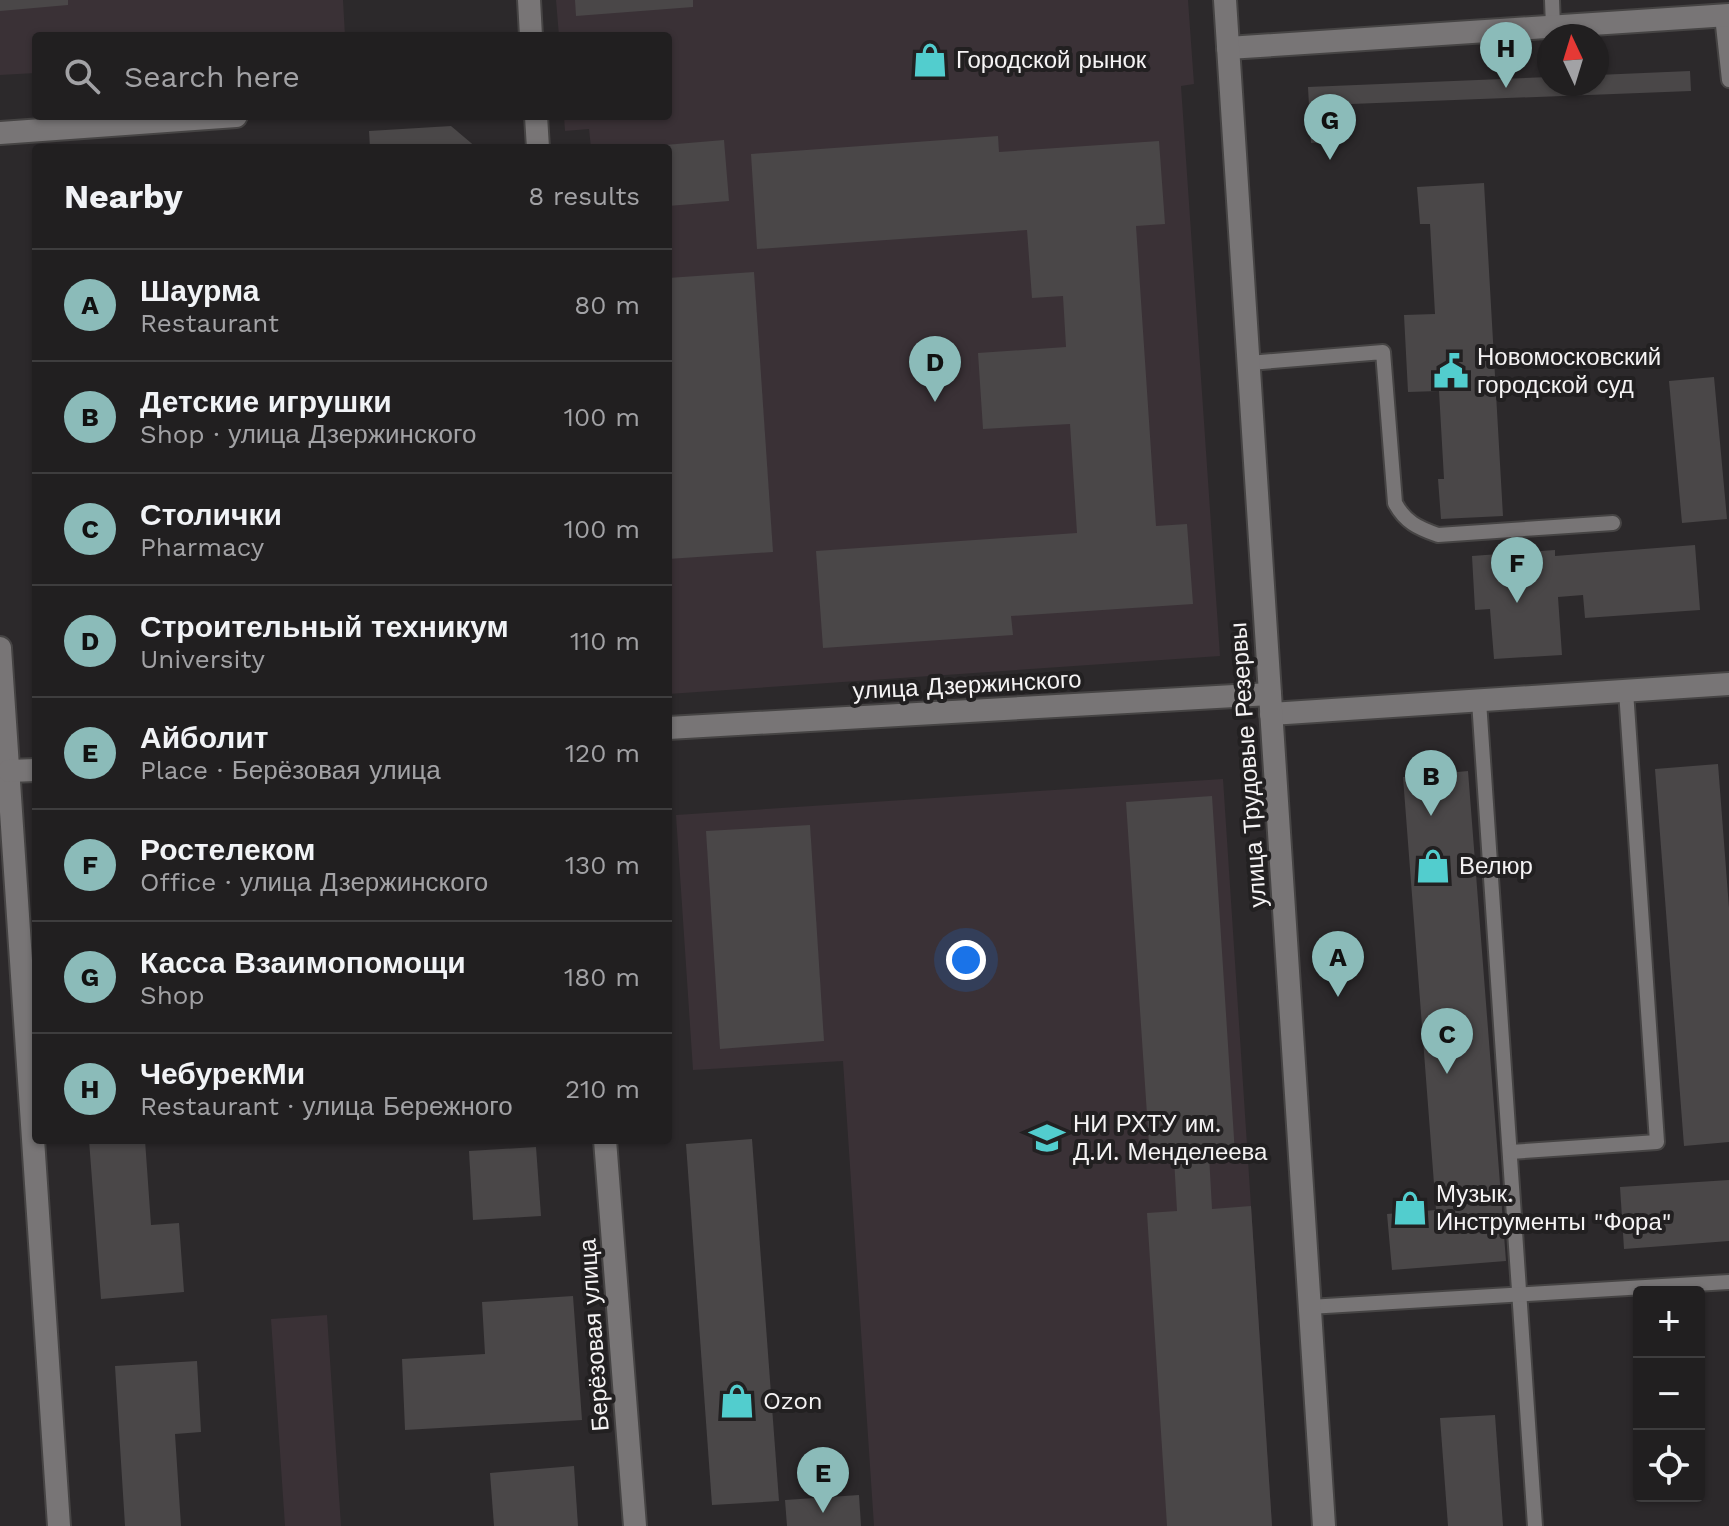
<!DOCTYPE html>
<meta charset="utf-8">
<style>
body{margin:0;font-family:"Work Sans",sans-serif;background:#292729;color:#f1f3f6}
.controls{position:absolute;right:24px;bottom:24px;display:grid;overflow:hidden;border-radius:8px;box-shadow:0 2px 6px #0004}
.controls button{width:72px;height:72px;display:grid;place-items:center;padding:0;border:0;border-bottom:2px solid #3e3d3e;background:#211f20;color:#f1f3f6;font:40px sans-serif}
.compass{position:absolute;left:1537px;top:24px;width:72px;height:72px;border-radius:50%;background:#211f20;box-shadow:0 2px 6px #0004;rotate:356deg}
.you{position:absolute;left:966px;top:960px;width:28px;height:28px;margin:-20px;border:6px solid #fff;border-radius:50%;background:#1a73e8;box-shadow:0 0 0 12px #1a73e833}
.badge{display:grid;place-items:center;width:52px;height:52px;border-radius:50%;background:#8bbbb9;color:#111;font-size:26px;font-weight:700}
.pin{position:absolute;translate:-50% -66px;filter:drop-shadow(0 2px 4px #0008)}
.pin::after{content:'';position:absolute;top:42px;width:28px;height:24px;background:inherit;clip-path:polygon(0 0,100% 0,50% 100%)}
.list{margin:0;padding:0;list-style:none}
h2{display:flex;justify-content:space-between;align-items:center;height:104px;margin:0;padding:0 32px;font-size:34px}
h2 small{font-size:26px;font-weight:400;color:#a2a2a5}
.list li{display:grid;grid-template-columns:52px 1fr auto;gap:24px;align-items:center;box-sizing:border-box;height:112px;padding:0 32px;border-top:2px solid #3e3d3e}
.list b{display:block;font-size:30px;white-space:nowrap}
.list p{margin:0;font-size:26px;white-space:nowrap;color:#a2a2a5}
.list em{font-size:26px;font-style:normal;color:#a2a2a5}
.icon{flex:none;width:44px;height:44px;fill:none;stroke:currentColor;stroke-width:2;stroke-linecap:round;stroke-linejoin:round}
.map{position:relative;flex:none;width:1729px;height:1526px;overflow:hidden}
.search{position:absolute;background:#211f20;box-shadow:0 2px 6px #0004;left:32px;top:32px;width:640px;height:88px;display:flex;align-items:center;gap:20px;box-sizing:border-box;padding:0 28px;border-radius:8px;color:#a2a2a5;font-size:30px}
.panel{position:absolute;background:#211f20;box-shadow:0 2px 6px #0004;left:32px;top:144px;width:640px;height:1000px;border-radius:8px}
.map>svg:first-child{display:block}
.built{fill:#3a3136}
.building{fill:#4a4748}
.lines{fill:none;stroke-linecap:round;stroke-linejoin:round}
.service-casing{stroke:#464444;stroke-width:18}
.minor-casing{stroke:#464444;stroke-width:26}
.tertiary-casing{stroke:#464444;stroke-width:26}
.service{stroke:#787576;stroke-width:14}
.minor{stroke:#787576;stroke-width:22}
.tertiary{stroke:#787576;stroke-width:22}
.labels{text-anchor:middle;dominant-baseline:central;stroke-width:8;stroke-linejoin:round;paint-order:stroke}
.poi-label{font-size:24px;fill:#f5f3f4;stroke:#222021;text-anchor:start}
.street-label{font-size:24px;fill:#f5f3f4;stroke:#222021}
</style>
<div class="map">
<svg width="1729" height="1526" viewBox="0 0 1729 1526">
<rect width="100%" height="100%" fill="#2c292b"/>
<g class="built">
<polygon points="0,0 343,0 345,36 36,36 36,73 0,75"/>
<polygon points="556,0 1188,0 1194,84 1181,86 1220,656 668,694 668,148 591,148 589,129 565,131 564,116 668,116 668,36 559,36"/>
<polygon points="1223,779 1272,1526 874,1526 843,1061 693,1070 676,815"/>
<polygon points="327,1315 341,1526 285,1526 271,1319"/>
</g>
<g class="building">
<polygon points="0,0 68,0 68,5 0,11"/>
<polygon points="575,0 693,0 693,7 576,16"/>
<polygon points="1690,71 1691,91 1325,105 1327,142 1311,143 1308,87 1549,77 1549,84 1597,84 1597,75"/>
<polygon points="451,126 477,148 370,148 369,131"/>
<polygon points="998,136 999,152 1159,141 1165,224 1136,226 1156,526 1187,524 1193,604 1011,616 1013,635 823,648 816,551 1077,533 1070,424 983,429 978,353 1066,347 1063,296 1032,298 1027,230 757,249 751,154"/>
<polygon points="724,140 729,201 668,206 668,148 653,146"/>
<polygon points="1484,183 1503,516 1441,519 1438,479 1444,479 1439,391 1408,392 1404,315 1435,314 1430,224 1420,224 1417,187"/>
<polygon points="754,272 773,552 668,559 668,278"/>
<polygon points="1714,377 1727,519 1682,523 1669,381"/>
<polygon points="1695,545 1700,610 1585,618 1583,595 1558,597 1562,655 1494,659 1490,609 1475,610 1472,556 1555,550 1555,556"/>
<polygon points="1718,764 1729,908 1729,1142 1684,1146 1655,769"/>
<polygon points="1468,771 1506,1261 1392,1270 1387,1214 1436,1210 1403,777"/>
<polygon points="1212,796 1235,1154 1209,1155 1212,1209 1251,1206 1272,1526 1167,1526 1147,1213 1177,1211 1174,1158 1150,1159 1126,802"/>
<polygon points="810,825 824,1041 720,1049 706,831"/>
<polygon points="752,1139 779,1501 712,1505 686,1144"/>
<polygon points="89,1140 145,1140 151,1225 179,1223 184,1292 101,1299"/>
<polygon points="536,1147 541,1216 473,1220 469,1151"/>
<polygon points="1729,1180 1729,1241 1624,1249 1620,1187"/>
<polygon points="573,1296 582,1420 405,1430 402,1359 485,1354 482,1302"/>
<polygon points="197,1361 201,1432 175,1434 181,1526 125,1526 115,1366"/>
<polygon points="1495,1415 1503,1526 1448,1526 1440,1418"/>
<polygon points="574,1466 578,1526 494,1526 490,1473"/>
<polygon points="859,1495 861,1526 787,1526 785,1500"/>
</g>
<g class="lines">
<g class="service-casing">
<g id="service">
<polyline points="1552,0 1553,27"/>
<polyline points="1722,16 1729,80"/>
<path d="M1249,363l134,-11 12,151c10,19 23,25 43,32l175,-12"/>
<polyline points="1479,701 1535,1526"/>
<polyline points="1510,1152 1657,1142 1626,691"/>
<polyline points="1309,1307 1729,1282"/>
</g>
</g>
<g class="minor-casing">
<g id="minor">
<polyline points="1228,48 1729,15"/>
<polyline points="0,133 236,116"/>
<polyline points="0,648 59,1526"/>
<polyline points="1271,714 1729,684"/>
<polyline points="668,728 1270,694"/>
<polyline points="9,771 36,770"/>
</g>
</g>
<g class="tertiary-casing">
<g id="tertiary">
<polyline points="529,0 531,36"/>
<polyline points="1225,0 1324,1526"/>
<polyline points="536,116 538,148"/>
<polyline points="605,1140 635,1526"/>
</g>
</g>
<use href="#service" class="service"/>
<use href="#minor" class="minor"/>
<use href="#tertiary" class="tertiary"/>
</g>
<defs>
<g id="shop-bare" transform="scale(2.76)"><path d="M-5-2.5h2.3a2.7 3.5 0 0 1 5.4 0H5L5.5 6h-11ZM-1.5-2.5h3a1.5 2.3 0 0 0-3 0Z" fill="#52cdce" stroke="#222021" stroke-width="2.5" paint-order="stroke"/></g>
<g id="civic-bare" transform="scale(2.76)"><path d="M-.6-6.5H3V-4.5H.6V-3L4-1V1h2V6H-6V1h2V-1L-.6-3ZM-1.2 2.5V6h2.4V2.5Z" fill="#52cdce" stroke="#222021" stroke-width="2.5" paint-order="stroke"/></g>
<g id="university-bare" transform="scale(2.76)"><path d="M0-5L7-2L0 1L-7-2ZM-4 1L0 2.5L4 1V4Q0 6-4 4Z" fill="#52cdce" stroke="#222021" stroke-width="2.5" paint-order="stroke"/></g>
</defs>
<g fill-rule="evenodd">
<use href="#shop-bare" x="930" y="60"/>
<use href="#civic-bare" x="1451" y="371"/>
<use href="#shop-bare" x="1433" y="866"/>
<use href="#university-bare" x="1047" y="1138"/>
<use href="#shop-bare" x="1410" y="1208"/>
<use href="#shop-bare" x="737" y="1401"/>
</g>
<g class="labels">
<g class="poi-label">
<text x="956" y="60">Городской рынок</text>
<text x="1477" y="357">Новомосковский<tspan x="1477" dy="28">городской суд</tspan></text>
<text x="1459" y="866">Велюр</text>
<text x="1073" y="1124">НИ РХТУ им.<tspan x="1073" dy="28">Д.И. Менделеева</tspan></text>
<text x="1436" y="1194">Музык.<tspan x="1436" dy="28">Инструменты "Фора"</tspan></text>
<text x="763" y="1401">Ozon</text>
</g>
<g class="street-label">
<text transform="translate(967 685) rotate(-3)">улица Дзержинского</text>
<text transform="translate(1248 765) rotate(-94)">улица Трудовые Резервы</text>
<text transform="translate(594 1335) rotate(-94)">Берёзовая улица</text>
</g>
</g>
</svg>
<div class="controls">
<button>+</button>
<button>−</button>
<button><svg class="icon" aria-label="locate" viewBox="0 0 24 24"><circle cx="12" cy="12" r="6"/><path d="M12 2v4M12 18v4M2 12h4M18 12h4"/></svg></button>
</div>
<svg class="compass" viewBox="-18 -18 36 36"><path d="M0-13l5 13h-10z" fill="#e53935"/><path d="M0 13l5-13h-10z" fill="#a2a2a5"/></svg>
<div class="you"></div>
<div class="pin badge" style="left:1338px;top:997px">A</div>
<div class="pin badge" style="left:1431px;top:816px">B</div>
<div class="pin badge" style="left:1447px;top:1074px">C</div>
<div class="pin badge" style="left:935px;top:402px">D</div>
<div class="pin badge" style="left:823px;top:1513px">E</div>
<div class="pin badge" style="left:1517px;top:603px">F</div>
<div class="pin badge" style="left:1330px;top:160px">G</div>
<div class="pin badge" style="left:1506px;top:88px">H</div>
<div class="search"><svg class="icon" aria-label="search" viewBox="0 0 24 24"><circle cx="10" cy="10" r="6"/><path d="M15 15l6 6"/></svg>Search here</div>
<section class="panel">
<h2>Nearby<small>8 results</small></h2>
<ul class="list">
<li><span class="badge">A</span><div><b>Шаурма</b><p>Restaurant</p></div><em>80 m</em></li>
<li><span class="badge">B</span><div><b>Детские игрушки</b><p>Shop · улица Дзержинского</p></div><em>100 m</em></li>
<li><span class="badge">C</span><div><b>Столички</b><p>Pharmacy</p></div><em>100 m</em></li>
<li><span class="badge">D</span><div><b>Строительный техникум</b><p>University</p></div><em>110 m</em></li>
<li><span class="badge">E</span><div><b>Айболит</b><p>Place · Берёзовая улица</p></div><em>120 m</em></li>
<li><span class="badge">F</span><div><b>Ростелеком</b><p>Office · улица Дзержинского</p></div><em>130 m</em></li>
<li><span class="badge">G</span><div><b>Касса Взаимопомощи</b><p>Shop</p></div><em>180 m</em></li>
<li><span class="badge">H</span><div><b>ЧебурекМи</b><p>Restaurant · улица Бережного</p></div><em>210 m</em></li>
</ul>
</section>
</div>
